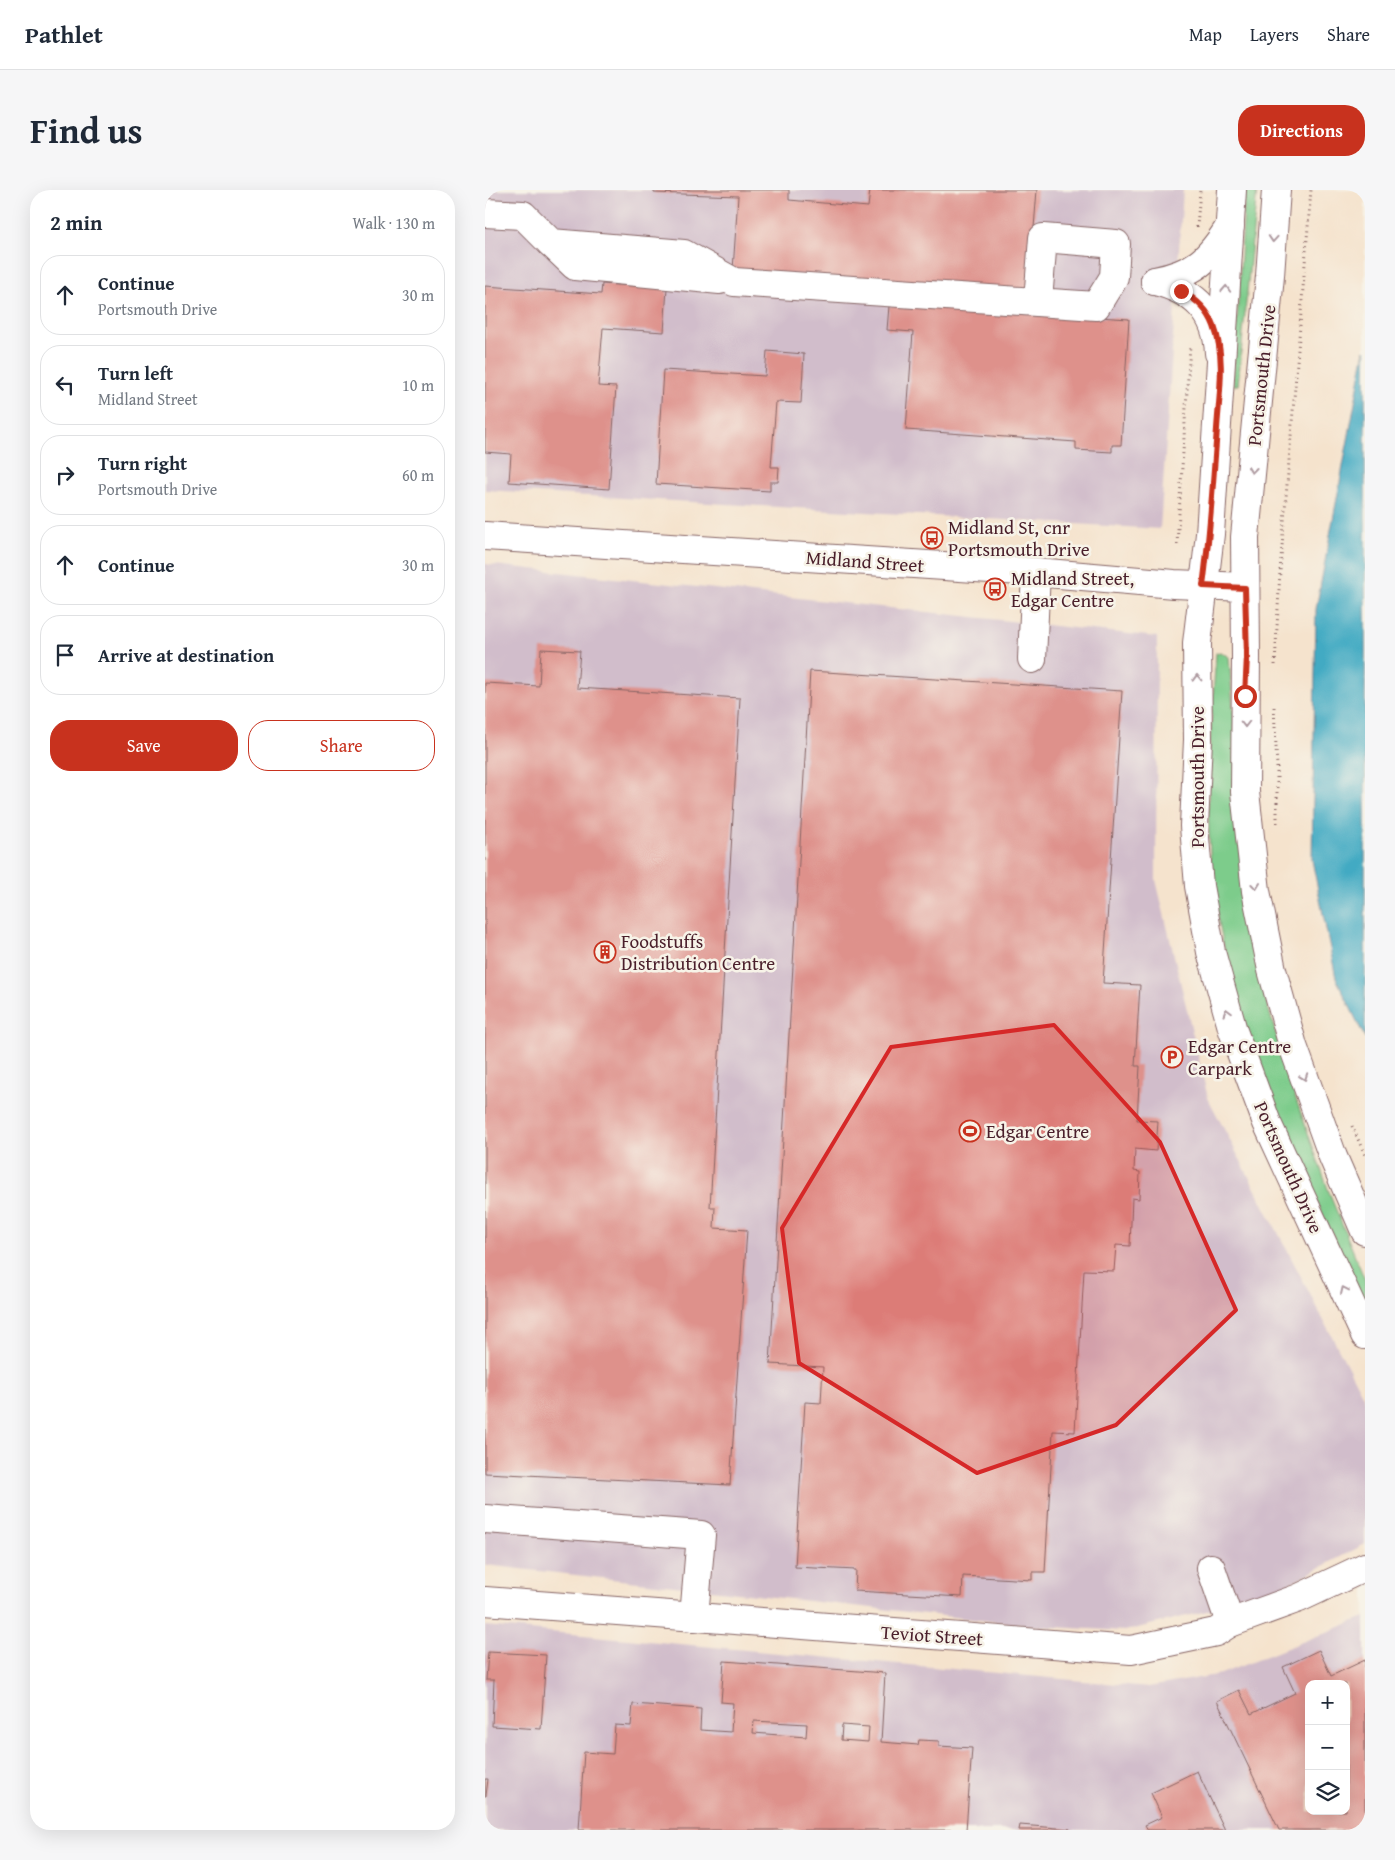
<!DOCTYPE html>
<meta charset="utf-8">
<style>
body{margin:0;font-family:"Gentium Book Plus",serif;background:#f6f6f7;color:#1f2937}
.controls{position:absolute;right:15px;bottom:15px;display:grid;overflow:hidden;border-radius:10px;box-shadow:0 5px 20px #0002}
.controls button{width:45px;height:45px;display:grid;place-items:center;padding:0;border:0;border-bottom:1px solid #e0e1e3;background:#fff;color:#1f2937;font:25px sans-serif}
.stop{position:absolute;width:15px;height:15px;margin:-11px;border:4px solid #c8321e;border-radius:50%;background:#fff}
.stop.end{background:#c8321e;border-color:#fff;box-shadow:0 1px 5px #0008}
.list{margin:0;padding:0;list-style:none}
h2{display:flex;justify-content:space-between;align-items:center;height:65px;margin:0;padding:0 20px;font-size:21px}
h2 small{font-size:16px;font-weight:400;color:#747a83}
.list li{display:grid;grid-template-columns:32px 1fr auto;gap:15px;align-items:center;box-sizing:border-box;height:80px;margin:0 10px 10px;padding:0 10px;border:1px solid #e0e1e3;border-radius:20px}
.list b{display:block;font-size:19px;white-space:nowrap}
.list p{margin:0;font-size:16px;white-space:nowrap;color:#747a83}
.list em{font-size:16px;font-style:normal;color:#747a83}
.actions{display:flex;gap:10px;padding:15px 20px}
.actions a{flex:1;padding:11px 0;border:1px solid #c8321e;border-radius:20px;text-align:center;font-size:18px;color:#c8321e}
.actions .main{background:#c8321e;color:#fff}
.icon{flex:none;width:28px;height:28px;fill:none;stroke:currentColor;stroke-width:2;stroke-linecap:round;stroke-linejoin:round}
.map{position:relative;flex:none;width:880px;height:1640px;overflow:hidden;border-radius:20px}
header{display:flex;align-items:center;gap:30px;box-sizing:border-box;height:70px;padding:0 25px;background:#fff;border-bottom:1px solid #e0e1e3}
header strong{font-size:24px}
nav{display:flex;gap:28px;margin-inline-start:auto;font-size:18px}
.intro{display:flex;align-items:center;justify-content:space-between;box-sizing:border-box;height:120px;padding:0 30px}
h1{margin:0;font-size:35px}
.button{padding:12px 22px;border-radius:20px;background:#c8321e;color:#fff;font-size:18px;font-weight:700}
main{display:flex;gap:30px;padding:0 30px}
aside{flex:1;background:#fff;border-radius:20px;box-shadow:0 5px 20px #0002}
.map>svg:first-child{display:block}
.industrial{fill:#d1bdcb;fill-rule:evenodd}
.green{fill:#7dcc8b;stroke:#64765b}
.water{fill:#43aac3;stroke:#466477}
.building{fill:#de918b;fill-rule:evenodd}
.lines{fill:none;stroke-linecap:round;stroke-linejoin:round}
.minor-casing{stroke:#866464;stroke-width:30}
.major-casing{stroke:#866464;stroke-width:30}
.path{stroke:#866464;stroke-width:3;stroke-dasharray:1 4;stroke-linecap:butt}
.minor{stroke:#fff;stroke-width:28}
.major{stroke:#fff;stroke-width:28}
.oneway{stroke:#ae9aa0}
.route{stroke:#c8321e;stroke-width:6}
.marked{fill:#d62828;fill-opacity:0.2;stroke:#d62828;stroke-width:4;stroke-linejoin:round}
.labels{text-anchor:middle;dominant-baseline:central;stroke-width:5;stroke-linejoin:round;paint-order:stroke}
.street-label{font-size:19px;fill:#4a1f2b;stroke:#f7f3e8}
.poi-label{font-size:19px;fill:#4a1f2b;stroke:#f7f3e8;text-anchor:start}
</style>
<header>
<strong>Pathlet</strong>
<nav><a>Map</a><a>Layers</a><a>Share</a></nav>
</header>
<div class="intro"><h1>Find us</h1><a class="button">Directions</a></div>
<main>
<aside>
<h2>2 min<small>Walk · 130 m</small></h2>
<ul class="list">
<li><svg class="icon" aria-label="ahead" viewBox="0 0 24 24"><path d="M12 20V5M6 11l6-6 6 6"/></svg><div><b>Continue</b><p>Portsmouth Drive</p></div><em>30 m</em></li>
<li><svg class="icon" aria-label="left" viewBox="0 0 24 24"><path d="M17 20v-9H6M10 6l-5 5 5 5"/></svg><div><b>Turn left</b><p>Midland Street</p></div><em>10 m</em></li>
<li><svg class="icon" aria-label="right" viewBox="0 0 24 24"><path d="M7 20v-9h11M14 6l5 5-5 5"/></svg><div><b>Turn right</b><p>Portsmouth Drive</p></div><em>60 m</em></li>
<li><svg class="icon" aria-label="ahead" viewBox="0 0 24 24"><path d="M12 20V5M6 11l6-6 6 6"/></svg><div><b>Continue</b></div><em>30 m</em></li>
<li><svg class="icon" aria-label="arrive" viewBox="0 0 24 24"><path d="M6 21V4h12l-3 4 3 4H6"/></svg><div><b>Arrive at destination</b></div></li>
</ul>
<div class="actions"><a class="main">Save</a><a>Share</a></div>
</aside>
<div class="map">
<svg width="880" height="1640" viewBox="0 0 880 1640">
<rect width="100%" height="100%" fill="#f7f3e8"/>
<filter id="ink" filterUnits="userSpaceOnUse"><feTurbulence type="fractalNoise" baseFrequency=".02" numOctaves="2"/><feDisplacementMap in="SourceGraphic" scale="10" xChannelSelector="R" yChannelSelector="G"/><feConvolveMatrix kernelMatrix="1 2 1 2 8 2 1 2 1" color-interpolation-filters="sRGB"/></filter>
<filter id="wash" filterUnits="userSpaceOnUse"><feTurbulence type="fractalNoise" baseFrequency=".0096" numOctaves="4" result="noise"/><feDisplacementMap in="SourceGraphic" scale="20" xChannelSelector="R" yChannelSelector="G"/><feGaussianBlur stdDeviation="1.12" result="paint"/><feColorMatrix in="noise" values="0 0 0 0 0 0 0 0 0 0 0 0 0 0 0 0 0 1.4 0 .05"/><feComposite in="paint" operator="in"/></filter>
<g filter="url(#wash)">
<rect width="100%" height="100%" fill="#f5e3cd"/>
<g class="industrial">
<polygon points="0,0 698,0 675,339 0,300"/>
<polygon points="0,374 672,447 671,690 723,908 880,1210 880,1354 779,1407 640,1441 549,1436 0,1375"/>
<path d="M880,1427v213h-880v-204l664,61 72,-13zM824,1494h37v127h-37z"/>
</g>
<g class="green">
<polygon points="760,0 772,0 753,195 748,195"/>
<path d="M735,462l9,5 23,288 7,32 33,111 40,112 33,80v23c-65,-136 -136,-275 -153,-428 -8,-73 -1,-148 4,-222z"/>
</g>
<polygon class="water" points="880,160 880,848 851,788 827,670 831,419"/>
<g id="blocks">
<g class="building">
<polygon points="169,0 304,0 304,10 383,17 385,0 552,0 544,101 248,80 253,6 169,3"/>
<polygon points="117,94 182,98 179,142 118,138 113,196 131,197 124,299 24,292 26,264 0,262 0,96 116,104"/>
<polygon points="428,115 644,129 636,255 627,255 627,262 591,260 591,252 421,240 428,142 402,140 404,116 428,118"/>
<polygon points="282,161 319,164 316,213 291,212 286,277 294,277 293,292 285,292 285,301 171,294 178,180 280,186"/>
<polygon points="56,459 95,461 92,498 255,508 225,1017 230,1017 229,1038 262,1040 245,1295 0,1283 0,493 54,496"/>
<polygon points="325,481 637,501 618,793 655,795 650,876 655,876 652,930 673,931 671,961 650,959 649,981 655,982 654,1009 647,1008 645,1056 631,1055 629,1081 599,1080 590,1242 568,1241 560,1382 547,1382 547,1390 478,1386 477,1407 370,1401 371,1380 310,1377 320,1212 336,1213 338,1177 285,1174"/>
<path d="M834,1460l12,26 34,-16v170h-86l-62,-129 22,-11 12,24 44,-21 -12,-26zM824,1494h37v127h-37z"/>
<polygon points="3,1462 61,1465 56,1539 7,1536 9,1490 1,1490"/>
<path d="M239,1471l161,12 -4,69 37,3 1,-5 20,1v5l33,2 -6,82h-387l5,-78 29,2 2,-29 16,1 2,-22 68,5 -1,21 31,2 2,-29 -12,-1zM269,1531l53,3 -1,13 -53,-4zM357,1535l27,2 -1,15 -27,-2z"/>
<polygon points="712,1581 740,1640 663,1640 660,1635 677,1627 666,1603"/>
<polygon points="0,1589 3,1589 1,1606 0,1606"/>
<polygon points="535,1635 585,1639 585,1640 534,1640"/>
</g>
</g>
</g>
<g filter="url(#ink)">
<use href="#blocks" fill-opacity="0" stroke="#866464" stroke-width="1"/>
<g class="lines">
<g class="minor-casing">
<g id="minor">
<polyline points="0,23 38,25 66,53 199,64 249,92 611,116 629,87 631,54 558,48 553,111"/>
<polyline points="66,53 90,76 235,90"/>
<path d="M670,91c39,10 62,31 64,72"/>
<path d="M670,91c40,-8 54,-21 75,-55"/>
<polyline points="0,346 551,382 689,394 760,397"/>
<polyline points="547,469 551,382"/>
<polyline points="0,1329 216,1345 209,1427"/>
<polyline points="726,1378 745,1433"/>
<polyline points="0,1411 646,1460 731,1442 745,1433 814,1408 880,1377"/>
</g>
</g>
<g class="major-casing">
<g id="major">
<polyline points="747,0 725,344 712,453 713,550 709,636 714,696 726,762 748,841 782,933 880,1145"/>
<polyline points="791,0 785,86 760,347 761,466 760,602 771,701 787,780 808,856 848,967 880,1041"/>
</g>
</g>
<g class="path">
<polyline points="712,37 715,0"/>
<polyline points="692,354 705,156"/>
<polyline points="790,475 795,381 826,0"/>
<polyline points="789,517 792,576 792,635"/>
<polyline points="867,936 880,965"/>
</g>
<use href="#minor" class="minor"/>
<use href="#major" class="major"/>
</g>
<defs><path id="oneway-chevron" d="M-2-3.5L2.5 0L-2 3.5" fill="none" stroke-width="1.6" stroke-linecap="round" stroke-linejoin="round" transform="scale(1.25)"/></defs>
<g class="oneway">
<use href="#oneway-chevron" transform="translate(788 49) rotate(94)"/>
<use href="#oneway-chevron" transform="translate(741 99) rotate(-87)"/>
<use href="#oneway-chevron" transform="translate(767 280) rotate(96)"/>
<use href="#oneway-chevron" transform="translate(712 488) rotate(-91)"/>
<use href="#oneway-chevron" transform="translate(760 534) rotate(90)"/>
<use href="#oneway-chevron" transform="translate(771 696) rotate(83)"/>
<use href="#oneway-chevron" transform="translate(742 822) rotate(-106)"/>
<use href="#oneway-chevron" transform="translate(819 887) rotate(70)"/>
<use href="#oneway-chevron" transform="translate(859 1100) rotate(-115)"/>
</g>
</g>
<g class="lines" filter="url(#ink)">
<path class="route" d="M696,101c15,8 27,18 33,35 12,32 5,70 3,103 -4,53 -7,105 -14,157l42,2 2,68 -2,40"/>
</g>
<path class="marked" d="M569,835l106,117 76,168 -120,115 -139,48 -178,-110 -17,-135 109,-181z"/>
<defs>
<g id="bus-ring" transform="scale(1.125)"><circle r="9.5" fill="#f7f3e8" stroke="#c8321e" stroke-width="1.5"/><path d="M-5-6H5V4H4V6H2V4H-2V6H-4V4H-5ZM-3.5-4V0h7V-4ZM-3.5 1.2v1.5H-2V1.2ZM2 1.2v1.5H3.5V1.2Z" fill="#c8321e"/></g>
<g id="building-ring" transform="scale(1.125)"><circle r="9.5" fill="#f7f3e8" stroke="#c8321e" stroke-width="1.5"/><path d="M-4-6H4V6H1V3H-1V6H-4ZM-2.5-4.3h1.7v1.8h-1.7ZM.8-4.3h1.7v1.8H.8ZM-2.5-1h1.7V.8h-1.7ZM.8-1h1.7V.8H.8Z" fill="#c8321e"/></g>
<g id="parking-ring" transform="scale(1.125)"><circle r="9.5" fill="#f7f3e8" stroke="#c8321e" stroke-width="1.5"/><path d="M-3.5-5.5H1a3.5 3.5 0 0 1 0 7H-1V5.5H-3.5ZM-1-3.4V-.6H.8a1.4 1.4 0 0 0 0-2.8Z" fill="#c8321e"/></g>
<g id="stadium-ring" transform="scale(1.125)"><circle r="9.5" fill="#f7f3e8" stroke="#c8321e" stroke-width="1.5"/><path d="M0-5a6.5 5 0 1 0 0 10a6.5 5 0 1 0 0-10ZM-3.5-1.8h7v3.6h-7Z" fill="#c8321e"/></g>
</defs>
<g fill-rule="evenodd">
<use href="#bus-ring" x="447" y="348"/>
<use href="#bus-ring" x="510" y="399"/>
<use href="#building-ring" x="120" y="762"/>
<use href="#parking-ring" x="687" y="867"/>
<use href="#stadium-ring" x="485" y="941"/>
</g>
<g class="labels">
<g class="street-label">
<text transform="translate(776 185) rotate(-84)">Portsmouth Drive</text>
<text transform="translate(380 371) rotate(4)">Midland Street</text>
<text transform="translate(712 587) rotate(-90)">Portsmouth Drive</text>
<text transform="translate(804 977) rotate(66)">Portsmouth Drive</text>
<text transform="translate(447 1445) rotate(4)">Teviot Street</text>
</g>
<g class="poi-label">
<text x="463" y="337">Midland St, cnr<tspan x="463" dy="22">Portsmouth Drive</tspan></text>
<text x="526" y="388">Midland Street,<tspan x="526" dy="22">Edgar Centre</tspan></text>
<text x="136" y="751">Foodstuffs<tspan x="136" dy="22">Distribution Centre</tspan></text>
<text x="703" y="856">Edgar Centre<tspan x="703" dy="22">Carpark</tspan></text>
<text x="501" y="941">Edgar Centre</text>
</g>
</g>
</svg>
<div class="controls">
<button>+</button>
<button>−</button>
<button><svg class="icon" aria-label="layers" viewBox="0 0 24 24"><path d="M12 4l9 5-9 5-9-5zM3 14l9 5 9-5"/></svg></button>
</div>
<div class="stop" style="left:760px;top:506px"></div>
<div class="stop end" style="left:696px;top:101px"></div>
</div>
</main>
